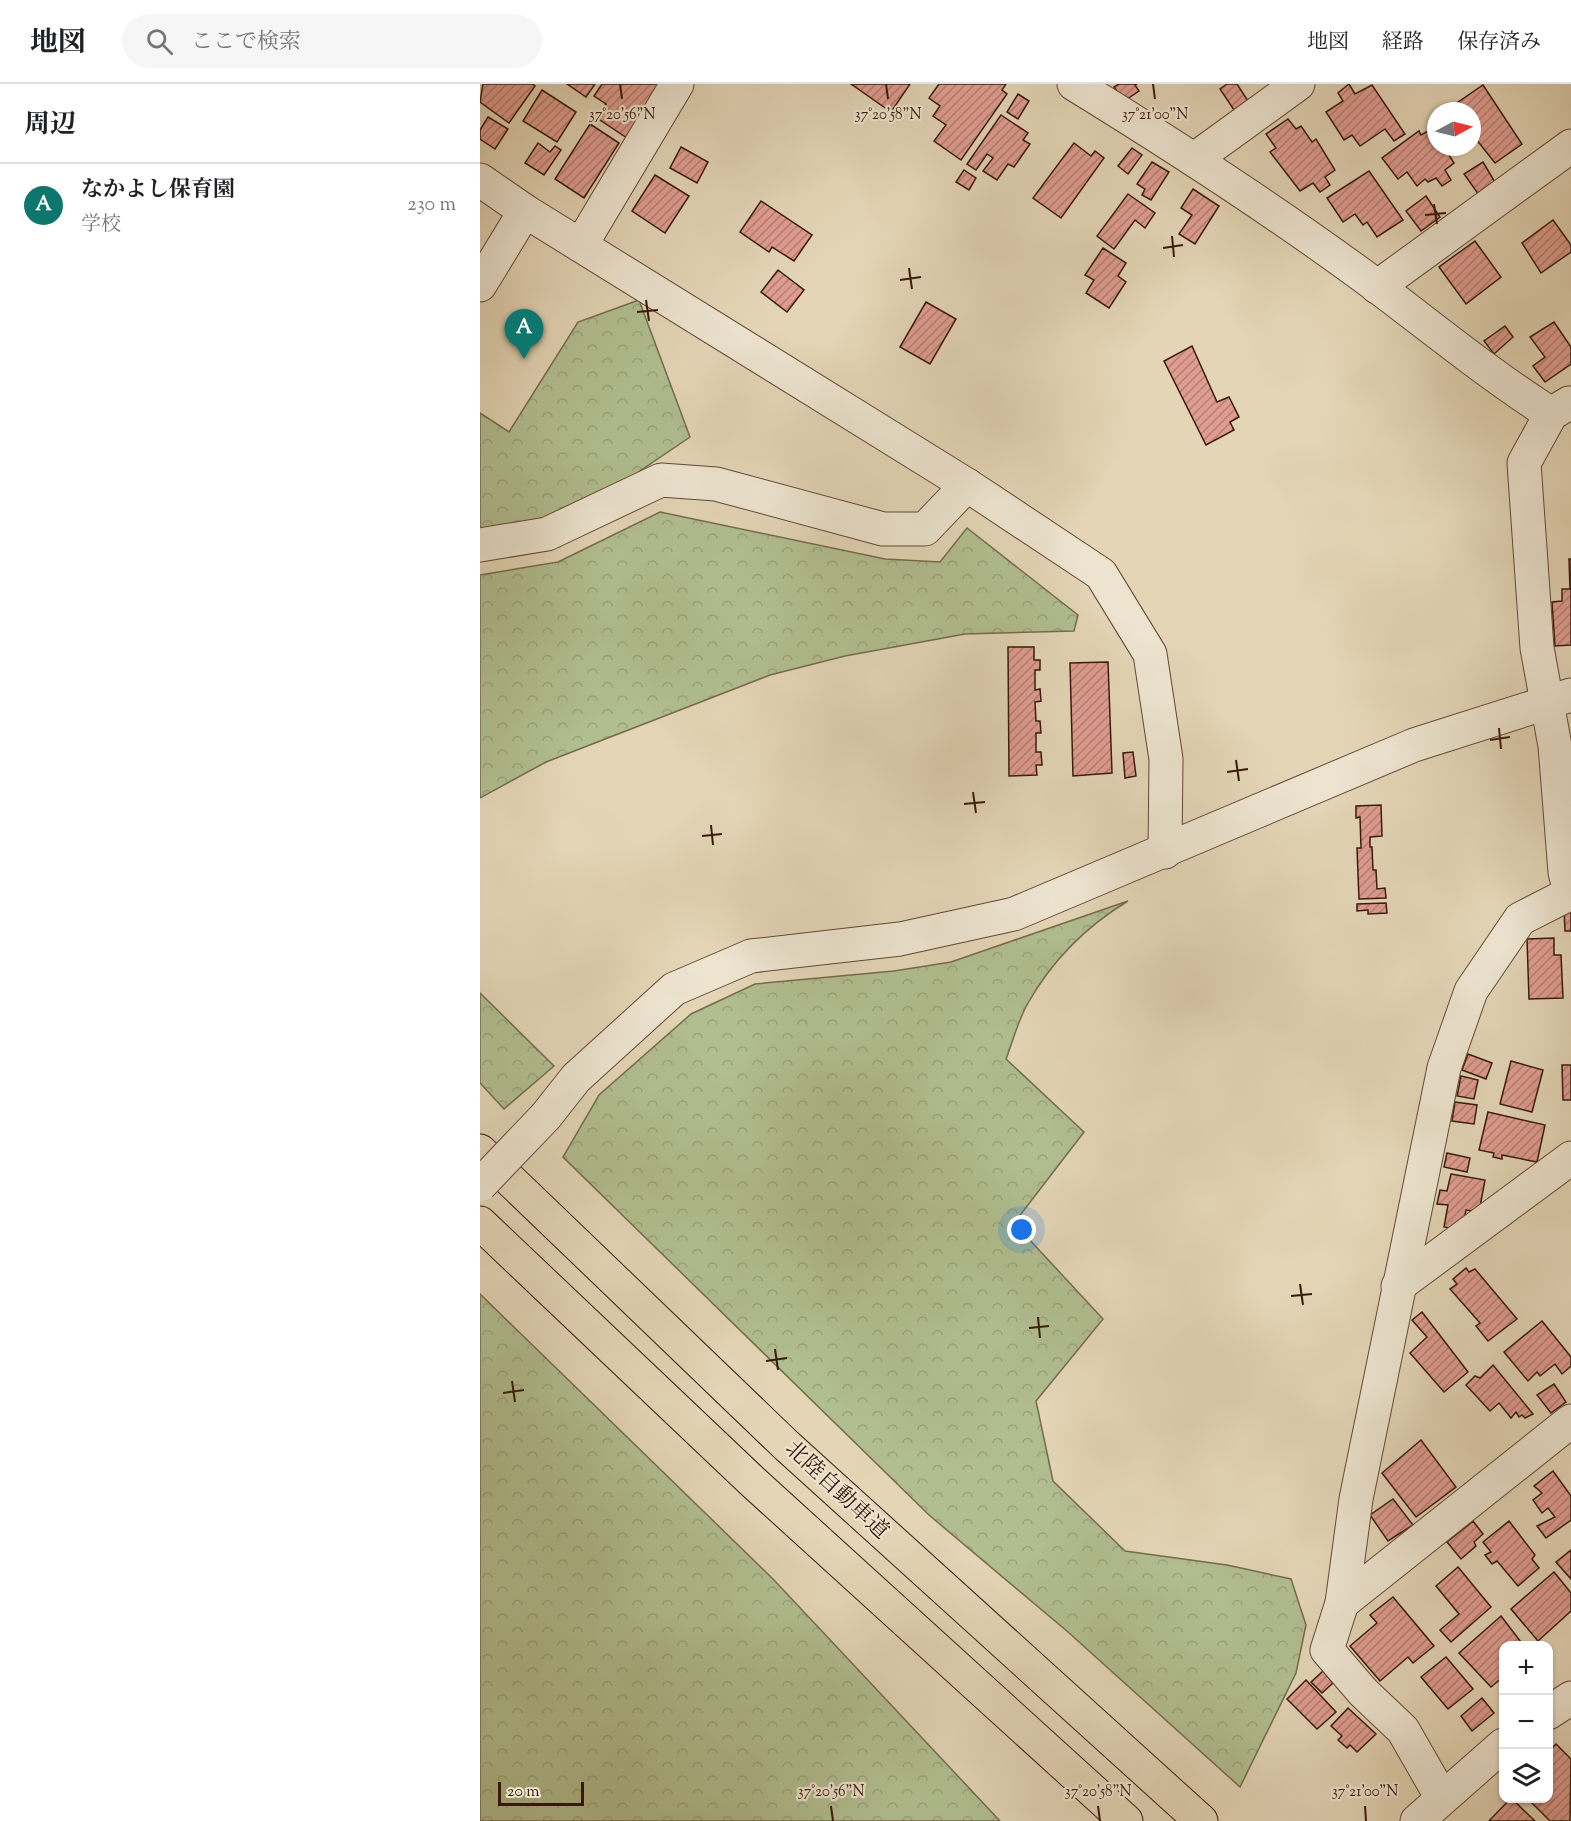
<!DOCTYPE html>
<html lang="ja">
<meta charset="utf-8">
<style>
body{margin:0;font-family:"Sorts Mill Goudy","Noto Serif JP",serif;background:#f6f6f6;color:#202124}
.controls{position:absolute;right:18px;bottom:18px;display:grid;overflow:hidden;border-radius:12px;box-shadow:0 2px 4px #0004}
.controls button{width:54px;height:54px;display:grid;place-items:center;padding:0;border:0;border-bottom:2px solid #e0e0e0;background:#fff;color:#202124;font:30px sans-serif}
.compass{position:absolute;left:947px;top:18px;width:54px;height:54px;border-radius:50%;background:#fff;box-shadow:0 2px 4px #0004;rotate:83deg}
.scale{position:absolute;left:18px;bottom:15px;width:86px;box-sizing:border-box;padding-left:6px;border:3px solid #39190c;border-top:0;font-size:16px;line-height:21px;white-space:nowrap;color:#39190c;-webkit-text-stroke:4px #ede4d0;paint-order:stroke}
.you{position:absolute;left:542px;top:1146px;width:21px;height:21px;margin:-15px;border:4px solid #fff;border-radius:50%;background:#1a73e8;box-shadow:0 0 0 9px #1a73e833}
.badge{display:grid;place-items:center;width:39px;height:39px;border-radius:50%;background:#0f766e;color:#fff;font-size:20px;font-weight:700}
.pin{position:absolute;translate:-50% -50px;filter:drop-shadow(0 2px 3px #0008)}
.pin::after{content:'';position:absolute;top:32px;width:21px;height:18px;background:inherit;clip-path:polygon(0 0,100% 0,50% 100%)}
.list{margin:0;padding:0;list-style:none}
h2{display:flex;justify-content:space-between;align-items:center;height:78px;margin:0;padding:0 24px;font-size:26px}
h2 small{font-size:20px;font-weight:400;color:#757577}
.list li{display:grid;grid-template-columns:39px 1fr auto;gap:18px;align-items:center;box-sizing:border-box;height:84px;padding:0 24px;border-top:2px solid #e0e0e0}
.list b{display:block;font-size:22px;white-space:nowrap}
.list p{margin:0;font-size:20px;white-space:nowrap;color:#757577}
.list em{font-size:20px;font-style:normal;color:#757577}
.icon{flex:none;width:33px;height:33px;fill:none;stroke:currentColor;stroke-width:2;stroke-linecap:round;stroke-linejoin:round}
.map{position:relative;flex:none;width:1091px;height:1737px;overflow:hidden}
header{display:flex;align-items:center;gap:36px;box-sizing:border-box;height:84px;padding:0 30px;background:#fff;border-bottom:2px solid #e0e0e0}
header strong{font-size:28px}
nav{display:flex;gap:33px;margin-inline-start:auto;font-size:21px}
.search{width:420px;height:54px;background:#f6f6f6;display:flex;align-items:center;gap:15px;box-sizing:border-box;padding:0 21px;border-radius:33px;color:#757577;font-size:22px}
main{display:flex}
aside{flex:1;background:#fff}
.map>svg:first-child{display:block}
.forest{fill:url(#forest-crowns);stroke:#756c4e;stroke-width:1.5}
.building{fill:url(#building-hatch);stroke:#39190c;stroke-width:1.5}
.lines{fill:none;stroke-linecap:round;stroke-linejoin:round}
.minor-casing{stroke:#644836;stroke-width:35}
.highway-casing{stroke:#39190c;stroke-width:35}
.minor{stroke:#ede4d0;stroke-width:33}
.highway{stroke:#e3d5b6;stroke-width:33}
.minor-bridge-casing{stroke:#644836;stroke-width:35;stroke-linecap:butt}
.minor-bridge{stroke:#ede4d0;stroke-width:33}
.ticks{fill:none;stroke:#39190c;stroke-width:2}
.labels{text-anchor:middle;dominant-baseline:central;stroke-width:4.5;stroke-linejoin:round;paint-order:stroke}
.street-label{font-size:22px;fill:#39190c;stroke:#ede4d0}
.ticks-label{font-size:15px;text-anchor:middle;fill:#39190c;stroke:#ede4d0;stroke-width:4.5;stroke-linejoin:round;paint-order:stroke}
</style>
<header>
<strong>地図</strong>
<div class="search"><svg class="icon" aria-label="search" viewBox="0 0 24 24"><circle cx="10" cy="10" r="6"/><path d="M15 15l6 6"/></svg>ここで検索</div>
<nav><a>地図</a><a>経路</a><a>保存済み</a></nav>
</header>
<main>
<aside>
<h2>周辺<small></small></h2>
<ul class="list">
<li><span class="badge">A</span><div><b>なかよし保育園</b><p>学校</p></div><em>230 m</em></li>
</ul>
</aside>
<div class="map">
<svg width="1091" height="1737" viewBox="0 0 1091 1737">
<defs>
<pattern id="forest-crowns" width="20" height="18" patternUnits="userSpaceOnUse" patternTransform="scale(1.5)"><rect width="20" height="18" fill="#b1be90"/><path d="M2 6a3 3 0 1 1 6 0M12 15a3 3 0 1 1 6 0" fill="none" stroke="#99a37b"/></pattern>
<pattern id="building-hatch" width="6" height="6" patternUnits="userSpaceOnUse" patternTransform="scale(1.5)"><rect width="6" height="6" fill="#df9d90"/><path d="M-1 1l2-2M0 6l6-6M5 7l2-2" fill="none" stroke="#b67f74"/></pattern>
</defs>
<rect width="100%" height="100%" fill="#e3d5b6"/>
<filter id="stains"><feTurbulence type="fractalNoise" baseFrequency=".00333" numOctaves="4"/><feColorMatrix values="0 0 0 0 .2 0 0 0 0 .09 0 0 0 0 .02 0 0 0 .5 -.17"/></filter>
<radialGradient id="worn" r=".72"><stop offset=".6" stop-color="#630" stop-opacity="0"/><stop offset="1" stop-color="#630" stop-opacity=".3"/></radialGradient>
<g class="forest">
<polygon points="159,216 210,353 67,450 0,461 0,329 29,348 98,238"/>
<polygon points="180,428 405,475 460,478 487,444 598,531 594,547 485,550 365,572 290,591 66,678 0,714 0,491 78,478"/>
<path d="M648,817c-43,26 -75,58 -100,102 -10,17 -15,38 -22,56l78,73 -70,91 89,96 -67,82 17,80 72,70 102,14 64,14 15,46 -10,48 -56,114 -172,-155 -139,-117 -366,-358 36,-62 92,-81 64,-30 139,-13 57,-9z"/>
<polygon points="0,909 74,982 24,1025 0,999"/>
<polygon points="0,1210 293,1495 520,1737 0,1737"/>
</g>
<g class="building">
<polygon points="3,0 53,0 55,2 29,39 0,18"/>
<polygon points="87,0 115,0 106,13"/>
<polygon points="122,0 181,0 147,54 117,34 126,20 114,12"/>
<polygon points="371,0 430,0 411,28"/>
<polygon points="459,0 526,0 522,6 527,10 481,76 454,57 466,41 453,32 460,22 449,14"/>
<polygon points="639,0 657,0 655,1 659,7 644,17 634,3"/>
<polygon points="747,0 757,0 768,17 754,26 740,5"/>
<polygon points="869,0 875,10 892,1 925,50 914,57 905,45 880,62 872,51 864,56 846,28 863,17 858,9"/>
<polygon points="1003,1 1042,60 1015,79 992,50 992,27 965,27"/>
<polygon points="62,6 96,28 77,58 43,37"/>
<polygon points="538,10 549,17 538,35 527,28"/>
<polygon points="521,31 548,49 543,56 550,60 534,83 528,80 517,96 503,87 513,74 507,70 496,86 487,80"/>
<polygon points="8,33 28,45 15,65 0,55 0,46"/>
<polygon points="808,35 816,45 821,42 832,58 836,55 855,86 845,93 850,101 840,108 833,99 820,107 790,68 796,64 786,50"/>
<polygon points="110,40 139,59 104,114 75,95"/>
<polygon points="952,45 956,51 956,63 964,63 974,79 965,86 971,96 962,102 956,94 948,98 945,95 937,102 927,88 918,95 902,74 939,47 941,51"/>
<polygon points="58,59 70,68 75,62 81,66 64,91 45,79"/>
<polygon points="594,59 611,72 615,67 624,74 581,134 553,114"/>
<polygon points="201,63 228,78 217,99 190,84"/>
<polygon points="652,64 662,71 648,90 638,82"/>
<polygon points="672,78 689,88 671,116 662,111 665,105 657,100"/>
<polygon points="1003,78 1016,100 999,111 984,90"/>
<polygon points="484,86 496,94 489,106 476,98"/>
<polygon points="889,87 923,136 897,153 887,138 883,141 875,130 863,138 847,114"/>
<polygon points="175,91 209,112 185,149 152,127"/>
<polygon points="713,105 739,122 715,160 699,150 712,131 701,124"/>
<polygon points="648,110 675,129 665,144 655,136 634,165 617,152"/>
<polygon points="946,112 960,133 941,147 926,127"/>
<polygon points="281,117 332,151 314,177 292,163 289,168 260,148"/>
<polygon points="1073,136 1091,161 1091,168 1061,189 1042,159"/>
<polygon points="995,157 1021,193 986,220 959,183"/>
<polygon points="623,164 646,179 638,192 646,198 629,224 606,209 614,196 605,191"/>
<polygon points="298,186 324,206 307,228 281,208"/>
<polygon points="446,218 476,235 450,280 420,263"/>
<polygon points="1074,238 1091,263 1091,280 1065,298 1053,282 1065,273 1050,253"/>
<polygon points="1025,242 1033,253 1014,270 1004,257"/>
<polygon points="712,262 737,318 749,313 759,333 750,338 754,346 726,361 684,277"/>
<polygon points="1089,475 1091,475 1091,561 1075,562 1072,518 1082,517 1082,505 1090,505"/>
<polygon points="528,563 554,563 554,576 560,576 560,586 555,586 555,606 560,605 561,617 555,618 556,637 560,637 561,649 556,649 556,668 561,668 562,681 556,681 557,691 529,692"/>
<polygon points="628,578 632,689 593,692 590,579"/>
<polygon points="653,668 656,692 645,694 643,669"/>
<polygon points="901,721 902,752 890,753 890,763 892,763 893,786 896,786 897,805 905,804 906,814 879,815 877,764 881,764 880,733 876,734 876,722"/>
<polygon points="906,819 907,829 888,830 888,826 877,827 877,820"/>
<polygon points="1084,824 1091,824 1091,847 1085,847"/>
<polygon points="1074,854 1074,871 1081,871 1083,914 1049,915 1047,855"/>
<polygon points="988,970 1012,979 1006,995 982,986"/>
<polygon points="1031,977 1063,986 1052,1028 1020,1020"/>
<polygon points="1082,981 1091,981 1091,1016 1083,1016"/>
<polygon points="981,992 998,996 994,1015 977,1012"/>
<polygon points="975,1018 997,1021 994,1040 972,1037"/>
<polygon points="1008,1028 1065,1041 1057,1078 1022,1071 1022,1075 1013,1073 1014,1069 999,1066"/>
<polygon points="967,1069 990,1074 987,1088 964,1083"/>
<polygon points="971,1090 1005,1096 999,1128 986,1126 982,1146 964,1143 968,1121 957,1120 960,1106 967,1107"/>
<polygon points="986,1184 989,1188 995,1185 1037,1235 1008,1257 996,1242 1000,1239 970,1205 977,1200 973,1195"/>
<polygon points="942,1228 988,1288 964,1308 930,1269 947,1253 932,1236"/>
<polygon points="1062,1237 1091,1273 1091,1282 1082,1290 1075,1280 1060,1292 1057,1288 1048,1297 1024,1268"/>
<polygon points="1013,1281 1053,1330 1045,1334 1042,1331 1039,1333 1036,1328 1031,1334 1019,1319 1010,1327 986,1301 995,1292 1000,1294"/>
<polygon points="1074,1300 1086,1318 1071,1329 1057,1311"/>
<polygon points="941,1356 976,1403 936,1433 902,1389"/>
<polygon points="1073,1387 1091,1412 1091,1436 1066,1454 1057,1442 1075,1433 1068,1424 1062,1429 1053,1416 1062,1409 1054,1402"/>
<polygon points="913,1415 933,1441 908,1457 890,1431"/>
<polygon points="993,1437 1003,1450 994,1458 996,1462 981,1475 967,1458"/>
<polygon points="1029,1437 1055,1471 1052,1475 1059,1484 1038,1502 1017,1477 1012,1480 1005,1471 1011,1468 1003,1458"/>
<polygon points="1091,1466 1091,1495 1076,1478"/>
<polygon points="978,1483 1011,1523 971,1558 960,1546 979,1530 956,1502"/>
<polygon points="1074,1488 1091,1509 1091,1527 1058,1557 1031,1525"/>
<polygon points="913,1513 954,1562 933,1579 928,1573 900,1597 870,1562 897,1539 890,1531"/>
<polygon points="1021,1532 1044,1562 1023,1562 1023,1593 1011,1603 979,1569"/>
<polygon points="966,1573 993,1605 968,1625 941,1593"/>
<polygon points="843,1587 853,1599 842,1609 831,1598"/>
<polygon points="826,1596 856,1628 837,1645 807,1615"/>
<polygon points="1002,1614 1014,1629 992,1647 981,1632"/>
<polygon points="868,1624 896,1650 877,1668 870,1661 867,1664 858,1656 862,1652 851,1642"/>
<polygon points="1076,1660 1091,1675 1090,1737 1070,1737 1047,1714 1068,1714 1068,1668"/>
<polygon points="1031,1714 1055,1737 1009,1737"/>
</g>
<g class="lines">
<g class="minor-casing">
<g id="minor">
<path d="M594,0c104,64 206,130 304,203 57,43 112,88 173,127"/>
<polyline points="716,74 818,0"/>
<polyline points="0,96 45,127 487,401 621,490 670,570 686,675 685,768"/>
<polyline points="101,161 197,0"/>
<polyline points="0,201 45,127"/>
<polyline points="897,203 1091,62"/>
<polyline points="1089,319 1071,330 1044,379 1057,564 1075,662 1085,788 1090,809"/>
<polyline points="0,461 67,450 181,396 236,400 403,445 445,445 487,401"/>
<polyline points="66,1032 96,994 194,905 271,872 420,855 534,830 934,661 1091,611"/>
<polyline points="918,1202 1091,1074"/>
<polyline points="862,1519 1091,1337"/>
<polyline points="1068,1629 1091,1614"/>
<polyline points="962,1714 923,1646 883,1608 847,1566 862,1519 876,1415 964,984 991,907 1040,835 1091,809"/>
<polyline points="937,1737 1023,1661"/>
</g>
</g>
<g class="highway-casing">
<g id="highway">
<polyline points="0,1067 306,1361 721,1737"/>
<polyline points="0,1139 273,1398 646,1737"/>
</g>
</g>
<use href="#minor" class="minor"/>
<use href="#highway" class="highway"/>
<g class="minor-bridge-casing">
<polyline id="minor-bridge" points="0,1101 66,1032"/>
</g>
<use href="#minor-bridge" class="minor-bridge"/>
</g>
<path class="ticks" d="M140,0l2,15M406,0l2,15M673,0l2,15M954,120l3,20M945,131l21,-2M692,152l2,21M683,164l20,-3M429,184l3,21M420,196l21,-3M166,216l3,21M157,228l21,-2M1019,644l2,21M1010,656l20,-3M756,676l3,21M747,688l21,-3M493,708l3,21M484,720l21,-2M231,741l2,20M222,752l20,-2M820,1200l3,21M811,1212l21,-2M558,1233l2,21M549,1244l20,-2M295,1265l3,21M286,1277l21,-3M32,1297l3,21M23,1309l21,-3M351,1722l2,15M618,1722l2,15M885,1722l1,15"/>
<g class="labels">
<g class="street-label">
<text transform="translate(356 1407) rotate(43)">北陸自動車道</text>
</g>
</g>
<g class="ticks-label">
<text x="142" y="35">37°20'56"N</text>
<text x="408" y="35">37°20'58"N</text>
<text x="675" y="35">37°21'00"N</text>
<text x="351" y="1712">37°20'56"N</text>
<text x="618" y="1712">37°20'58"N</text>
<text x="885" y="1712">37°21'00"N</text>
</g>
<rect width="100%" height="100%" filter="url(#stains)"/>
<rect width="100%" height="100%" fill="url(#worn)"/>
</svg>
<div class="controls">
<button>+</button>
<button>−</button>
<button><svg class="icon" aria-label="layers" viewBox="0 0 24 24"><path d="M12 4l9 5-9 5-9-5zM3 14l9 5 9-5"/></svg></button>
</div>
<svg class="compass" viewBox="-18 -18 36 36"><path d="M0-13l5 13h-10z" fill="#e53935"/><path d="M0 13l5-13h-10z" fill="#757577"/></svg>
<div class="scale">20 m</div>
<div class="you"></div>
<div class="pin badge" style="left:44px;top:275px">A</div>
</div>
</main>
